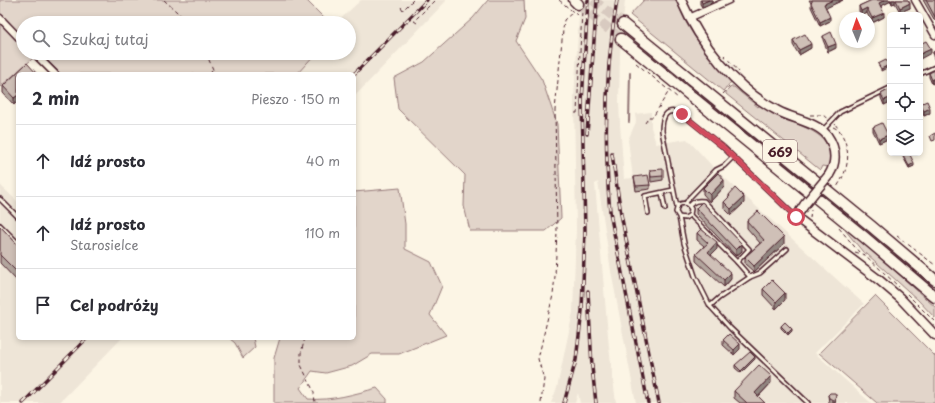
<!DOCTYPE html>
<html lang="pl">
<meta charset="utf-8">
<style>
body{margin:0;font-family:"Playpen Sans",sans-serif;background:#f7f7f7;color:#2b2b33}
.controls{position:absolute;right:12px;top:12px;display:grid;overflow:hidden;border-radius:6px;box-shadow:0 2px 6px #0003}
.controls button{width:36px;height:36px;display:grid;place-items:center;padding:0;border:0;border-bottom:1px solid #e1e1e2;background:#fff;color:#2b2b33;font:20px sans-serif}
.compass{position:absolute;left:839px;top:12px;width:36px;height:36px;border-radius:50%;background:#fff;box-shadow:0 2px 6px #0003;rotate:358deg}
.stop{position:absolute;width:12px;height:12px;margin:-9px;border:3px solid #d1495b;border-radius:50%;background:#fff}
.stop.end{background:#d1495b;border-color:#fff;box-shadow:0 1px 4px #0008}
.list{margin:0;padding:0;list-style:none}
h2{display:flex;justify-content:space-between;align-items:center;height:52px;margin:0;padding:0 16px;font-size:17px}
h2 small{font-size:13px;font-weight:400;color:#7c7c81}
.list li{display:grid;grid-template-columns:26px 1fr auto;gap:12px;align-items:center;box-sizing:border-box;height:72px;padding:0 16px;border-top:1px solid #e1e1e2}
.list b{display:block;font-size:15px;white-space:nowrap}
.list p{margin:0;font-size:13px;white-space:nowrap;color:#7c7c81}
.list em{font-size:13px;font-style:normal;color:#7c7c81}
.icon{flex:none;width:22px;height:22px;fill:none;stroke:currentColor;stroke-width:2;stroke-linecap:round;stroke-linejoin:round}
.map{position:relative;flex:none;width:935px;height:403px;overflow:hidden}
.search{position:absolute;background:#fff;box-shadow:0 2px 6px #0003;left:16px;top:16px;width:340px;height:44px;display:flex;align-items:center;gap:10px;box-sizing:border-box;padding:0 14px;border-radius:22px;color:#7c7c81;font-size:15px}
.panel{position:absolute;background:#fff;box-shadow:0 2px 6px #0003;left:16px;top:72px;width:340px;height:268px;border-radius:6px}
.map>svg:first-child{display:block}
.built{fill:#eee5d7}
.green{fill:#e2d5ca;stroke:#967a7a}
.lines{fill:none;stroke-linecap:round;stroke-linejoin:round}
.stream{stroke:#917474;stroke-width:2}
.primary-tunnel{stroke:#d8cac0;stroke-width:10;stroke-dasharray:10 5;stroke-linecap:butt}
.service-casing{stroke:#4a1f2b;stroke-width:6}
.minor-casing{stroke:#4a1f2b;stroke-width:9}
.tertiary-casing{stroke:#4a1f2b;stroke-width:11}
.primary-casing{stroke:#4a1f2b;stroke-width:13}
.path{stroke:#4a1f2b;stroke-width:1;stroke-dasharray:4 3;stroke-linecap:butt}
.service{stroke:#fcf5e5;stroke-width:3}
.minor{stroke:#fcf5e5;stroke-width:6}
.tertiary{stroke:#fcf5e5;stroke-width:8}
.primary{stroke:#fcf5e5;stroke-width:10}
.rail-casing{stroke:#4a1f2b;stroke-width:3.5}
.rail{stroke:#fcf5e5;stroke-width:2;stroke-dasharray:6;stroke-linecap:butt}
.tertiary-bridge-casing{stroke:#4a1f2b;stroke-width:11;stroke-linecap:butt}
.tertiary-bridge{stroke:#fcf5e5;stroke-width:8}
.wall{fill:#b2a59d;stroke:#4a1f2b}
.shaded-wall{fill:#918680;stroke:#4a1f2b}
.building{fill:#cfc0b7;stroke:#4a1f2b}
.route{stroke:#d1495b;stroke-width:5}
.labels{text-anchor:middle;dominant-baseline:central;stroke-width:3.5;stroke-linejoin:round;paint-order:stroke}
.shield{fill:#fcf5e5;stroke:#7f5f63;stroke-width:1}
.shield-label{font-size:13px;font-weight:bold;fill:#4a1f2b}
</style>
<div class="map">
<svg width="935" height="403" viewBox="0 0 935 403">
<rect width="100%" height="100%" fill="#fcf5e5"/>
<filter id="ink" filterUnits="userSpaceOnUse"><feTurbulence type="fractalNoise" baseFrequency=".025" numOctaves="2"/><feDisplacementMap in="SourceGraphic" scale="8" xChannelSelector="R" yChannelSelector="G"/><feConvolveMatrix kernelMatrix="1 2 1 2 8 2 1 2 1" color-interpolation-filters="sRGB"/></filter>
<g filter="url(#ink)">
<g class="built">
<polygon points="361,0 447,0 354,97 354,74 281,74 304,53 349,53 349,23 336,23"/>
<polygon points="580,0 625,0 620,54 619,101 620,124 624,179 633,178 628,140 636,122 635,114 651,112 651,127 656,144 687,139 716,170 864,304 815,353 871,403 636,403 611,271 598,182 595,184 609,347 616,403 580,403 578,393 575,403 551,403 557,388 573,312 576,229 574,99"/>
<polygon points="0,185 18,202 18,338 122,338 59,403 0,403"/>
</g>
<g class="green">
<polygon points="0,0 306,0 329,23 23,23 23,53 39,53 0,87"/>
<polygon points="488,0 524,0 525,19 516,41 542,80 557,124 561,218 546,231 470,231 464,206 465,175 398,109 394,78 424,62 473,18"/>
<path d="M644,0h33c9,32 33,57 55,81l-9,10 -93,-76z"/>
<polygon points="40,53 316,53 297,74 61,74"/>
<path d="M731,87h3l24,20 2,-2c9,6 19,11 30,16 21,9 47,17 38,46l-6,-1 -2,4 -94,-76v-2z"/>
<path d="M400,188l5,36v25l26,13 11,24 -12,29 16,20 -47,19h-27l-20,12 -26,7 -14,-2 -12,17 8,11c24,2 46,-5 69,-11l10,11v4h-113v-45l6,-20h74v-146z"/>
<polygon points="841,225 882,259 935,307 935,318 918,300 867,254 863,252"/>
<polygon points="875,296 935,356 935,403 877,403 819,353"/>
<polygon points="229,338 253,338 255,347 243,358 235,343"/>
</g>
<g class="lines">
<polyline class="stream" points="629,122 630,73"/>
<g class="primary-tunnel">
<polyline points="593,0 623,24"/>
<polyline points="578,4 621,39"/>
</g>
<g class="service-casing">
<g id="service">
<polyline points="920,74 935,67"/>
<polyline points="823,130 840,112 890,88"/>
<polyline points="662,193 665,209"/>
<polyline points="0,199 18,217"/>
<polyline points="686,203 689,198 716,170 724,166 733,157"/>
<path d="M689,206c5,-5 8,-6 15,-5l45,48 -12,13"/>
<path d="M677,207l-15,-76c0,-15 4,-24 20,-17l41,33 72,69"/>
<polyline points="648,213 645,196 673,190"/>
<polyline points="690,215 737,262 750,277"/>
<path d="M679,217l6,1 5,-3 1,-6c-3,-6 -7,-7 -13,-4l-2,7 3,5 5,26 11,33 15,30 20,22 78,75"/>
<polyline points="0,225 18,243"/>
<polyline points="710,306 719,298 750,277 760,273 787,249"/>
</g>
</g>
<g class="minor-casing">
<g id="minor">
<polyline points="915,0 935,35"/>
<polyline points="0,18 23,42"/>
<polyline points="689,18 729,0"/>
<polyline points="34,53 55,74"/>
</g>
</g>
<g class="tertiary-casing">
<g id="tertiary">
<path d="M681,0c19,43 54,89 97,111 15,8 38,11 49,24 9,13 10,27 2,40"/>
<polyline points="805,204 796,217 879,280 900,298 935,335"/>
</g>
</g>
<g class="primary-casing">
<g id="primary">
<polyline points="574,0 578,4"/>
<polyline points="623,24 871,226 935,280"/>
<polyline points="621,39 863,236 935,297"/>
</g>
</g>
<g class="path">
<polyline points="164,0 189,23"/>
<polyline points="559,0 577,15"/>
<polyline points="401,7 403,10 413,0"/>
<polyline points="417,23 414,21 435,0"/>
<polyline points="206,53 215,74"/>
<polyline points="724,55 739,72"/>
<polyline points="636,63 678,98"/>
<polyline points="211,74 212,68"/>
<polyline points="723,94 730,86"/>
<polyline points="354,107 355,101"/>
<polyline points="575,113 577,113 582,11"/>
<polyline points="810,115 822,115 828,118"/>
<polyline points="645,123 649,117 653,117 669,91"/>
<path d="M835,124c16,21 17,40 2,63"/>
<polyline points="833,127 839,130"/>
<polyline points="810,218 811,210"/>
<polyline points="839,228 859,252"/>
<polyline points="897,236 935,265"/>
<polyline points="855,252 865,255 899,287"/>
<polyline points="907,294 935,322"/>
<polyline points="305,338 301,353 301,365 314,392 315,403"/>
<polyline points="541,403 544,379 538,359 553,295 555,276 557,232 555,110 564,20 573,12"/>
</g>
<use href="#service" class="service"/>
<use href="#minor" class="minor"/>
<use href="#tertiary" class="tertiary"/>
<use href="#primary" class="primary"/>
<g class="rail-casing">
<g id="rail">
<path d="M617,0c-9,53 -12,109 -10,163 1,18 1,37 4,55l37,185"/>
<polyline points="354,74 427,0"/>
<polyline points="587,134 597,0"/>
<polyline points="612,154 621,214 659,403"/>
<polyline points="588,291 592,367 596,403"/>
<polyline points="23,403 87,338"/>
<polyline points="564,403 576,360 582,311 585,230 582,102 588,0"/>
</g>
</g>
<use href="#rail" class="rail"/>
<g class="tertiary-bridge-casing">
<polyline id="tertiary-bridge" points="805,204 829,175"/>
</g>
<use href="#tertiary-bridge" class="tertiary-bridge"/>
</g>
<g class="wall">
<polygon points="700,0 712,0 712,3 702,7 700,4"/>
<polygon points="809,0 843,0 825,8 830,21 820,26 811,7 811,3"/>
<polygon points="872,0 908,0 910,8 900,12 895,3 892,4 891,1 881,6 884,17 872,23 867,13 861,16 859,11 859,6"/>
<polygon points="923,0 935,0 935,21"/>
<polygon points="823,36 836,48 828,52 823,40"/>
<polygon points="793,40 811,48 799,55 793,45"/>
<polygon points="935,51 935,61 933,56 933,52"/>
<polygon points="27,63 14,105 3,93 3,86"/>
<polygon points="935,70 935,82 932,84 929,77 929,73"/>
<polygon points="890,89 890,102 884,105 881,98 881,94"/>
<polygon points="920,104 930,113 924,116 920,108"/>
<polygon points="873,127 888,139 879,143 873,131"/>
<polygon points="903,155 914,166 909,168 903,157"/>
<polygon points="650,170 663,176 663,180 651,182"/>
<polygon points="634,177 650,185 650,189 636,191"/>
<polygon points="724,187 710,202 703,194 703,188"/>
<polygon points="729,195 744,203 731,215 724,208 724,202 729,197"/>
<polygon points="696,208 742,251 736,256 696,214"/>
<polygon points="747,221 784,244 754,272 745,264 745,257 760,243 747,228"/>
<polygon points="0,226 18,245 18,282 0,263"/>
<polygon points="697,233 717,249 711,255 731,279 724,287 696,261 696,254 704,246 697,240"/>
<polygon points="763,289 785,300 776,309 763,295"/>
<polygon points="781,326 792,331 788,335 781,328"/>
<polygon points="723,340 740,349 734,355 723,345"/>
<polygon points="755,359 741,373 735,368 735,365"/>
<polygon points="771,383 758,397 765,403 740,403 734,398 734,391"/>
<polygon points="828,395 836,402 835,403 829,403"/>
</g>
<g class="shaded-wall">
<polygon points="709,0 712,0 712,3 702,7 702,3"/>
<polygon points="833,0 843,0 824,9 824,4"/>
<polygon points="885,0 891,0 891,1 879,7 879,3"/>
<polygon points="892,0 895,0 895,3 892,4"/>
<polygon points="910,3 910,8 900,12 900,8"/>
<polygon points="867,8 867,13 861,16 861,11"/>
<polygon points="884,13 884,17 872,23 872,18"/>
<polygon points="830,17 830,21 820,26 820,22"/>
<polygon points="811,44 811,48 799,55 799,50"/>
<polygon points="836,44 836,48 828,52 828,47"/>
<polygon points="931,49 931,53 920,59 920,54"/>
<polygon points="889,65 889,67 881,71 881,69"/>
<polygon points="935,78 935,82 932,84 932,80"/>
<polygon points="18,95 18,101 14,105 14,98"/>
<polygon points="890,98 890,102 884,105 884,100"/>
<polygon points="930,108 930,113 924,116 924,111"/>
<polygon points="888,135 888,139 879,143 879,139"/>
<polygon points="914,163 914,166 909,168 909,166"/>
<polygon points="724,180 724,187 710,202 710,195"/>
<polygon points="744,197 744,203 731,215 731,209"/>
<polygon points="784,237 784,244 754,272 754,266"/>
<polygon points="717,242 717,249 708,258 708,252"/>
<polygon points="742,244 742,251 736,256 736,250"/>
<polygon points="731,273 731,279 724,287 724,280"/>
<polygon points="785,293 785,300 776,309 776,302"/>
<polygon points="792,329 792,331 788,335 788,333"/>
<polygon points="740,344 740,349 734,355 734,350"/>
<polygon points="755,357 755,359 741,373 741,371"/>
<polygon points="771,376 771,383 755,400 755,393"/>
<polygon points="836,395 835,403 833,403 833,400"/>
</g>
<g class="building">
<polygon points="701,0 709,0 702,3"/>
<polygon points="812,0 833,0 824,4 830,17 820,22 811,3 812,2"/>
<polygon points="872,0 885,0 879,3 884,13 872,18 867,8 861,11 859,6"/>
<polygon points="896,0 908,0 910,3 900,8"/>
<polygon points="926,0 935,0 935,17"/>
<polygon points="831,32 836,44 828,47 823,36"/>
<polygon points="805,34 811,44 799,50 793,40"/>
<polygon points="926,41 931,49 920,54 920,44"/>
<polygon points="935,51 935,57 933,52"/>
<polygon points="886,60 889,65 881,69 878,64"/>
<polygon points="27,63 37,74 18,74 18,95 14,98 3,86"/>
<polygon points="935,70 935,78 932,80 929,73"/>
<polygon points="890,89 890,98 884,100 881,94"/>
<polygon points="927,101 930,108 924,111 920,104"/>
<polygon points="882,123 888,135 879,139 873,127"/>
<polygon points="935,133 935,140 932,141 930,136"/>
<polygon points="909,153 914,163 909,166 903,155"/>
<polygon points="663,169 663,176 651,177 650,170"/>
<polygon points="718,173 724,180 710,195 703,188"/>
<polygon points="648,175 650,185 636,186 634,177"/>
<polygon points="735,188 744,197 731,209 724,202 730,196 729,195"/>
<polygon points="702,202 742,244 736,250 696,208"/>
<polygon points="758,211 784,237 754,266 745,257 764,240 747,221"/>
<polygon points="0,226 18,245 18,273 0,255"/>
<polygon points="701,229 717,242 708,252 731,273 724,280 696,254 708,243 697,233"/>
<polygon points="772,280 785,293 776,302 763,289"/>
<polygon points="785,322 792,329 788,333 781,326"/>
<polygon points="729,334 740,344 734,350 723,340"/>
<polygon points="750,352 755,357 741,371 735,365"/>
<polygon points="759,365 771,376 755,393 765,403 747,403 734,391"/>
<polygon points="830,393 835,393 836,395 835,398 833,400 829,398 828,395"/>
</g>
</g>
<g class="lines" filter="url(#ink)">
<polyline class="route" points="682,114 723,147 796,217"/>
</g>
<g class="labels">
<rect class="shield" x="763" y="140" width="34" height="22" rx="3"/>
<g class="shield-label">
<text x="780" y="151">669</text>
</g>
</g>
</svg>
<div class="controls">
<button>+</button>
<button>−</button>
<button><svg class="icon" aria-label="locate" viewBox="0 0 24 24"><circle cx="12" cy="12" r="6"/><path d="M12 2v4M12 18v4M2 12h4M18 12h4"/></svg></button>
<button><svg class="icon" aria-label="layers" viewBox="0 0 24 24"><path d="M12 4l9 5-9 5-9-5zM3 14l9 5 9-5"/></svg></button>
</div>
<svg class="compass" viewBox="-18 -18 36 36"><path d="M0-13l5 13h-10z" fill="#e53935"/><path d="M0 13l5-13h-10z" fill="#7c7c81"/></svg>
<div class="stop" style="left:796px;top:217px"></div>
<div class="stop end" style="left:682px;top:114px"></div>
<div class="search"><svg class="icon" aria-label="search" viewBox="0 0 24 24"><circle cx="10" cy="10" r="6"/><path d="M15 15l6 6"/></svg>Szukaj tutaj</div>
<section class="panel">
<h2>2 min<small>Pieszo · 150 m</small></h2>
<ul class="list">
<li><svg class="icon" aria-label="ahead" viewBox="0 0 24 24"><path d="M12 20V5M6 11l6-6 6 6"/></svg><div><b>Idź prosto</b></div><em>40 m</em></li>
<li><svg class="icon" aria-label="ahead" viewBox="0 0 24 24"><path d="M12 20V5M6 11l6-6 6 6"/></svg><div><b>Idź prosto</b><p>Starosielce</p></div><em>110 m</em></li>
<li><svg class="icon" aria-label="arrive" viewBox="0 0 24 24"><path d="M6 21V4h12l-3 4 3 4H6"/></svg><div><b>Cel podróży</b></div></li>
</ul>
</section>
</div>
